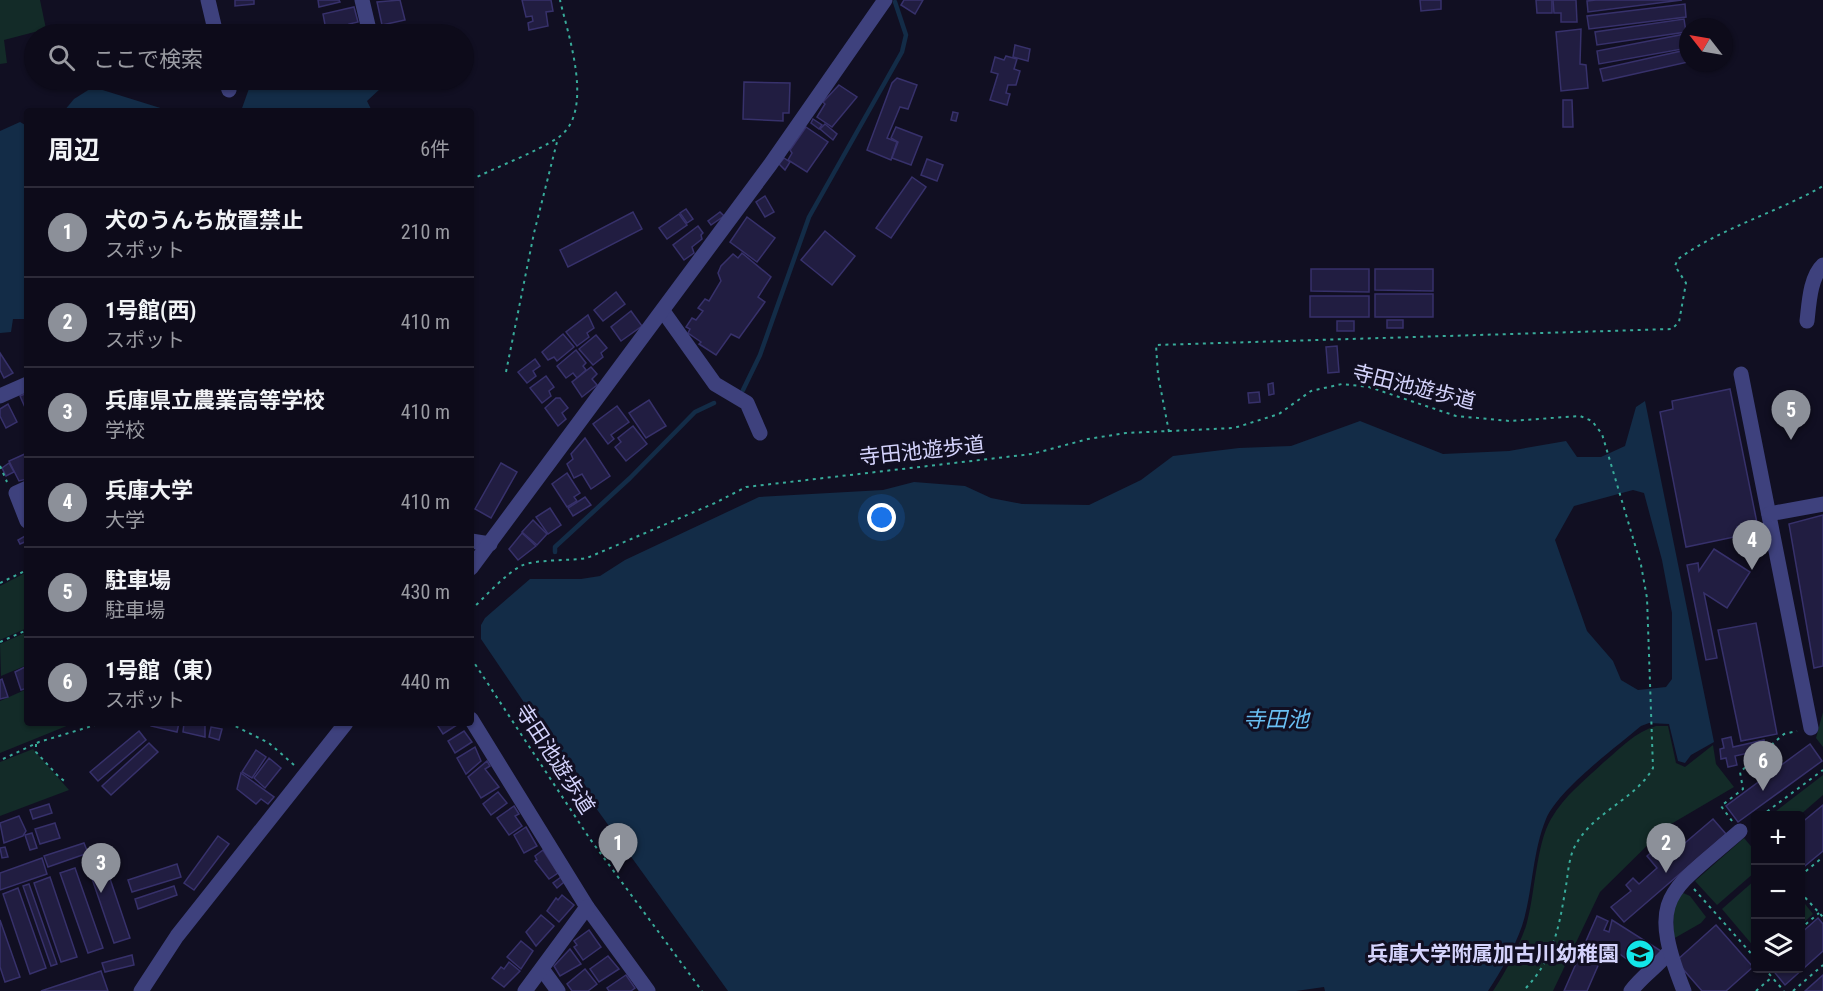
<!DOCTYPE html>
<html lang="ja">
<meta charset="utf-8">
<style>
body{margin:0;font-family:"Roboto Condensed","Noto Sans JP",sans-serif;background:#161423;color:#f1f3f6}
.controls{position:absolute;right:18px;bottom:18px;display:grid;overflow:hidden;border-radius:6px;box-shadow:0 2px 4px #0004}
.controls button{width:54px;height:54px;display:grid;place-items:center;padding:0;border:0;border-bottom:2px solid #2d2b39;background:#0d0b1a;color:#f1f3f6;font:30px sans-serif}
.compass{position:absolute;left:1679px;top:18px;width:54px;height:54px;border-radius:50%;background:#0d0b1a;box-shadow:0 2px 4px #0004;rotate:301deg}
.you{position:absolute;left:882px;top:518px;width:21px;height:21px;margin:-15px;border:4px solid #fff;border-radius:50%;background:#1a73e8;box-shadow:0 0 0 9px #1a73e833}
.badge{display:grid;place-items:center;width:39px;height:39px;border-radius:50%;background:#8c9099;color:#fff;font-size:20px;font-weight:700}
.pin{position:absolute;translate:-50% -50px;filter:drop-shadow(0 2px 3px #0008)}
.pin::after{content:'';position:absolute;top:32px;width:21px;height:18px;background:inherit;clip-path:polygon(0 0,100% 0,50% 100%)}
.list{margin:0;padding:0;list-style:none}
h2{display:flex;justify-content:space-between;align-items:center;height:78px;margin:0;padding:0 24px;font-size:26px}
h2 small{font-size:20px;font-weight:400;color:#9a9ba2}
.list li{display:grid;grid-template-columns:39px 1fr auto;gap:18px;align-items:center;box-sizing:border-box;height:90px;padding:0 24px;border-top:2px solid #2d2b39}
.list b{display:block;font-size:22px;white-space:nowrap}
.list p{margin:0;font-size:20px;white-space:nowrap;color:#9a9ba2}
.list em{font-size:20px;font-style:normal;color:#9a9ba2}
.icon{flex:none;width:33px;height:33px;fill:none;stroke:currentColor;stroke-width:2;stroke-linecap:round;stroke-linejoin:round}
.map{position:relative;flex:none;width:1823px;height:991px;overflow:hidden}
.search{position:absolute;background:#0d0b1a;box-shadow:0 2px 4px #0004;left:24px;top:24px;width:450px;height:66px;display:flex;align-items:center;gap:15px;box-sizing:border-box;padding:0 21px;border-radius:33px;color:#9a9ba2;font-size:22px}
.panel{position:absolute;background:#0d0b1a;box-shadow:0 2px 4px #0004;left:24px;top:108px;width:450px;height:618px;border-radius:6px}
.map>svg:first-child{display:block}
.green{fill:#132b28}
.water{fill:#132c47;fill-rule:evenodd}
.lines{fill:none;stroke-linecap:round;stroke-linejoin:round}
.stream{stroke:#132c47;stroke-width:4.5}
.building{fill:#211d41;stroke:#37316b;stroke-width:1.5}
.path{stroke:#38ab9a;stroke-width:2;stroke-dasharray:3 4.5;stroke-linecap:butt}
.minor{stroke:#3e417d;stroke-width:15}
.labels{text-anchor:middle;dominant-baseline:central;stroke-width:6;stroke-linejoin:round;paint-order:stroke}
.street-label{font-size:21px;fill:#d4d3fc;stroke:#110f22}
.poi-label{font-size:21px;font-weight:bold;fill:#d4d3fc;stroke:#110f22;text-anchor:end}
.water-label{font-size:22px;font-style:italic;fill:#69bff3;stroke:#110f22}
</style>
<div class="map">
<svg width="1823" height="991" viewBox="0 0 1823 991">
<rect width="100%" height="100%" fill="#110f22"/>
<g class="green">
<polygon points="0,0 40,0 46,29 4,40 7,63 0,64"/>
<polygon points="27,572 27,628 0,640 0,586"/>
<polygon points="27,632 27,665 1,676 0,644"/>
<polygon points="27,689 27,723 74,723 0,753 0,701"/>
<polygon points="1823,712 1823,747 1816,738"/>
<path d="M1656,726h12l8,37 9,4 28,-22 3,19 18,23 -68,40 -66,65 -47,99h-60c13,-20 25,-42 33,-65 9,-30 10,-82 25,-107 13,-23 34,-39 53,-57 17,-14 31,-30 52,-36z"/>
<polygon points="33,749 69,790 0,816 0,762"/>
<polygon points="1823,775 1823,795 1800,815 1771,815"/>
<polygon points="1744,838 1755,851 1755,872 1717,905 1695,881"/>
<polygon points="1755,880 1755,948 1722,909"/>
<polygon points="1681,892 1690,896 1706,917 1701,923 1673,939 1674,903"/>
<polygon points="1801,899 1813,914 1801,925 1800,925"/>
</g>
<g class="water">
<polygon points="300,80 370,80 381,88 367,101 372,111 241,111 251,83"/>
<polygon points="93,87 170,111 64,111 74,99"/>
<polygon points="20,122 27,126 27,319 13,319 11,332 0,333 0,131"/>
<path d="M1645,401l69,341 -23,13 -6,8 -7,-2 -9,-37 -20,-1 -8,3c-26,22 -82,63 -95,93 -14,34 -13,73 -24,107 -8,23 -21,45 -34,65h-163l-1,-4 -28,4h-568l-140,-194 -107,-158v-14l4,-7 45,-39h51l19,-3 25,-16 134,-63 124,-7 31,-8 51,4 26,12 31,6 67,1 52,-25 32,-24 66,-8 52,-2 69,-25 83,33 66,-3 57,-10 11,16h24l24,-11 11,-39zM1633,490l11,3 18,67 10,53v66l-6,8 -28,3 -17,-10 -8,-19 -26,-30 -32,-91 19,-34z"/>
</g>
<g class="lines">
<g class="stream">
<polyline points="743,390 760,355 809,217 902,52 906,35 895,2"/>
<polyline points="555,552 555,547 630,478 695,412 714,403"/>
</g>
</g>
<g class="building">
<polygon points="235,0 254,0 254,4 235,6"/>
<polygon points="318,0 339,0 340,2 319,7"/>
<polygon points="400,0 405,20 382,25 377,2"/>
<polygon points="522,0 551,0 553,11 546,12 548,26 529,30 528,23 533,21 532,16 526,17"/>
<polygon points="904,0 923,0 915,14 901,5"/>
<polygon points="1420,0 1441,0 1441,9 1421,11"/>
<polygon points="1536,0 1552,0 1552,13 1537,13"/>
<polygon points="1553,0 1576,0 1577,22 1561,22 1561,13 1554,13"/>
<polygon points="1682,0 1588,12 1587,1 1596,0"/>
<polygon points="1685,4 1686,17 1589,29 1587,16"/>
<polygon points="354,7 358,22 349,24 351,34 333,34 332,29 326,30 323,14"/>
<polygon points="1684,19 1686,32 1597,45 1595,32"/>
<polygon points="1581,29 1580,64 1586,65 1588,88 1561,91 1556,32"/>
<polygon points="1685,34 1688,48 1599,64 1597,51"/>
<polygon points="1015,45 1030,49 1028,61 1013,57"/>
<polygon points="1686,50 1688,62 1603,81 1600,69"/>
<polygon points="1006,56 1017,59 1014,69 1020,71 1016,85 1008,85 1006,93 1010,94 1007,105 990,100 998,74 991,72 995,57 1004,60"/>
<polygon points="897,78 917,85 908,109 900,107 887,138 897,142 891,160 867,150 892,83"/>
<polygon points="186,80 208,80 209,83 187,87"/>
<polygon points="744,82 790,83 789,113 783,113 783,121 743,119"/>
<polygon points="839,85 857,97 832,127 817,117 825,104 823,102"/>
<polygon points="1563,100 1572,100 1573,127 1563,127"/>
<polygon points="953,112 958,113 956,121 951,120"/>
<polygon points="813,119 822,125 819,129 811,123"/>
<polygon points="825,124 837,134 833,140 820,129"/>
<polygon points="806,127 828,142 807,172 788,160 792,153 790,150"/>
<polygon points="896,127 922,137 911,165 892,158 898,142 891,138"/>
<polygon points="784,158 790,162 785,170 779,164"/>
<polygon points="927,159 943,165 937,181 921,175"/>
<polygon points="912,177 926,187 891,238 876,228"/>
<polygon points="765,196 774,212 765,217 756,202"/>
<polygon points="686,209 693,219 687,223 680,213"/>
<polygon points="633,212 642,229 568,267 560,250"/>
<polygon points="720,212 724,216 711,225 708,221"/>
<polygon points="679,214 687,225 667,239 659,228"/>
<polygon points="747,217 775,238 757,262 730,242"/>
<polygon points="698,226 703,233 701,235 702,239 692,247 694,253 684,260 673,245"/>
<polygon points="825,231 855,256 832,285 801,260"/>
<polygon points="742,253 771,277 758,297 765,302 739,338 731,334 716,355 699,344 701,342 688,333 690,329 686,327 692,318 696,320 703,311 698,308 705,299 709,301 721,281 718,273 721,266 733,254 738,258"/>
<polygon points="1311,269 1369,269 1369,292 1311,291"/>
<polygon points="1375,269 1433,269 1433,291 1375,290"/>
<polygon points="616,292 625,304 603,321 594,310"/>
<rect x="1375" y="294" width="58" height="23"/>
<rect x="1310" y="296" width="59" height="21"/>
<polygon points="631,311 642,326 621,341 611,327"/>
<polygon points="588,315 594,328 587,333 589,337 577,346 566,332"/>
<rect x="1387" y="320" width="16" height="8"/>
<rect x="1337" y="321" width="17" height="10"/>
<polygon points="563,334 574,347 557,361 554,357 548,360 542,352"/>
<polygon points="596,335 607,348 601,353 603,357 593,365 579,349"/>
<polygon points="1337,346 1339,372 1328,373 1326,347"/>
<polygon points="576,350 586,363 583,366 586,370 577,378 573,373 566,378 557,366"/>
<polygon points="0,353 13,373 4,378 0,370"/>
<polygon points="535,359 540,366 533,371 536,376 527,383 518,372"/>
<polygon points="591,367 597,374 592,379 597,385 582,397 572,382"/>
<polygon points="546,376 554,387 549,391 551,396 542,403 530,388"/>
<polygon points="1273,383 1274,394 1269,395 1268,384"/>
<polygon points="1730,389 1757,523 1737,527 1739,536 1686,547 1660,412 1673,409 1672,401"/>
<polygon points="1259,392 1260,402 1249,403 1248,393"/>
<polygon points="27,393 27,412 20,396"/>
<polygon points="556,398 560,398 568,408 562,413 566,419 558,426 545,408"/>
<polygon points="649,400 666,426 646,438 629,413"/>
<polygon points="8,404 17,422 6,428 0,416 0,409"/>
<polygon points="617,406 629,422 611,435 614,439 608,444 593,424"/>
<polygon points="633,426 647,444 626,461 615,447 621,442 618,438"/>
<polygon points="585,438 610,476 591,489 582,474 574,478 567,464 573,459 571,454"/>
<polygon points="27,453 27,479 19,481 9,461"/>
<polygon points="9,463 14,472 6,476 2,468"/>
<polygon points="501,463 517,472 491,518 475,509"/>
<polygon points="567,473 580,493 574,497 577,501 567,507 552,484"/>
<polygon points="585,497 591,505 573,516 568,508"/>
<polygon points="550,508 561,525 548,534 536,517"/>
<polygon points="1823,515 1823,666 1814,668 1789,524"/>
<polygon points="533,520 547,534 537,545 522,532"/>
<polygon points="522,533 536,546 518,560 509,549"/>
<polygon points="25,536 27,541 20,544 18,540"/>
<polygon points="1714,549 1750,572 1727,608 1704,593 1717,658 1706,660 1687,565 1698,563 1699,571"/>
<polygon points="1756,623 1777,734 1741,741 1718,630"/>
<polygon points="27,666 27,688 21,690 15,672"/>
<polygon points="2,679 8,697 0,699 0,680"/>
<polygon points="151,723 179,723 177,732 151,726"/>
<polygon points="184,723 205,724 205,737 183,732"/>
<polygon points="436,723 460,723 443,734"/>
<polygon points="211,727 222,729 219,740 209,737"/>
<polygon points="139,731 146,740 98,781 90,772"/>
<polygon points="464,731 472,742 455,753 448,741"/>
<polygon points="1731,737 1733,747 1764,740 1766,749 1735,756 1737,765 1728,767 1726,758 1721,759 1720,749 1724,748 1722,739"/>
<polygon points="149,743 158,752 111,795 102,786"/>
<polygon points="1810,744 1822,761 1738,822 1726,806 1765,777 1757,766 1772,755 1780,766"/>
<polygon points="475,747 481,761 466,774 457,758"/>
<polygon points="256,750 266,757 252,778 242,772"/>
<polygon points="269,758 281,768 265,788 254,778"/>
<polygon points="487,761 490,766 485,769 499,787 481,798 468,777"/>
<polygon points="241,773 274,797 268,804 261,799 256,804 237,789"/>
<polygon points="498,792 507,803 491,815 483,804"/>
<polygon points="49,804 52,813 33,819 30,810"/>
<polygon points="1823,805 1823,851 1800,870 1800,824"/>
<polygon points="514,806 519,814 515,816 522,826 509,835 497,818"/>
<polygon points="19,816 26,831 23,836 4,843 0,823"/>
<polygon points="1713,819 1726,834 1624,922 1611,907 1631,891 1626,885 1633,878 1639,884 1657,868 1647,856 1669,837 1679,848"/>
<polygon points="55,823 60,838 40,844 35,829"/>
<polygon points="526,827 537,846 524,853 514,835"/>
<polygon points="32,833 37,848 30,850 25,835"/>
<polygon points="218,836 229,844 194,890 184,883"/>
<polygon points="84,843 88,853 48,867 44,856"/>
<polygon points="5,847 8,857 2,858 0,848"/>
<polygon points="543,850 558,873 549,879 535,861 537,860 535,856"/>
<polygon points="42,858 47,874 0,890 0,873"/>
<polygon points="103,858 130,938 114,943 87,864"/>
<polygon points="177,864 181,877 132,892 128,880"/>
<polygon points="75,868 103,948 88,953 60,873"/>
<polygon points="50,877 77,957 61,962 34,883"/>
<polygon points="561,877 564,882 557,888 553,883"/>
<polygon points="29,884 57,964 51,966 23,886"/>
<polygon points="174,886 177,895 138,909 135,899"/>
<polygon points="18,888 46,968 30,974 3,894"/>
<polygon points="562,895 574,905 559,922 547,911 556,898 558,900"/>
<polygon points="541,915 554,926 536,946 526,932"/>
<polygon points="1597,916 1608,921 1604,930 1609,932 1612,920 1661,951 1649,970 1637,962 1635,965 1607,945 1587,991 1564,991"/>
<polygon points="1818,918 1823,924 1823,951 1785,985 1771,968 1800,968 1800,934"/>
<polygon points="0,920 20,977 5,982 0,967"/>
<polygon points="1716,925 1753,967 1726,991 1702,991 1676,961"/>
<polygon points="589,930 601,947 583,960 574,947 577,945 574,941"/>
<polygon points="521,941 533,951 521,969 507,957"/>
<polygon points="570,949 581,964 560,976 554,966"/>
<polygon points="132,955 134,965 105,972 102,963"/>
<polygon points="608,956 619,969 599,982 590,969"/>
<polygon points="509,962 520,971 504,987 492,978 501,967 504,969"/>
<polygon points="585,969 597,984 588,991 572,991 567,984"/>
<polygon points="101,971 108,991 41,991"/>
<polygon points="626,975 635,988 631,991 609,991 607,988"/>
<polygon points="1823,975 1823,991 1805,991"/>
</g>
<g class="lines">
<g class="path">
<path d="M471,180c25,-13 66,-28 88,-43 36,-26 9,-102 1,-137"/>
<polyline points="506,372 534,233 558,138"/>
<path d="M1169,432l-11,-57 -2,-30 516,-16 7,-7 7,-39 -11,-17 3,-7c45,-32 98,-46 145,-73"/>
<polyline points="0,466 7,482"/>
<polyline points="0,583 27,570"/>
<path d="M471,610c14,-13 34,-36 50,-44 13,-7 49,-5 66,-8l128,-55 31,-16 286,-33 56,-15 38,-6 108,-5 45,-14 32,-23 31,-7 27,3 87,29 54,5 70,-5 12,5 10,13 39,131 6,33 6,170c-18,32 -60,44 -78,78 -6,11 -7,27 -9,40 -7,41 -12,74 -43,105"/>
<polyline points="0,642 27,630"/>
<polyline points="471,658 590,839 702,991"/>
<polyline points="229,723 269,743 294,765"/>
<polyline points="36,744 36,752 59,777 67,783"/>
<polyline points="3,759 39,742 102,723"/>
<polyline points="1761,816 1823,770"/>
<polyline points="1732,821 1721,806 1743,789 1740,772 1784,734 1797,731"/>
<polyline points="1800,876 1823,857"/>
<polyline points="1694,889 1756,959"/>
<polyline points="1800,892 1823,917"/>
<polyline points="1800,929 1819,913"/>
<polyline points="1764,968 1784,991"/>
<polyline points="1756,991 1772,977"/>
<polyline points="1793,991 1823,965"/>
</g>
<g class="minor">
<polyline points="208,0 216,34"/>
<polyline points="362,0 370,34"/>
<polyline points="226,80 229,90"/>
<polyline points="663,311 715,384 747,403 760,433"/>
<path d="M1807,321c2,-17 3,-44 16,-56"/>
<polyline points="1741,374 1811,728"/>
<polyline points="0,396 27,384"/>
<polyline points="27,488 16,493 27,521"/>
<polyline points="1769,514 1823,504"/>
<polyline points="471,541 490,544"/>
<polyline points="471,568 770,165 885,0"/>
<polyline points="471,719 587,907 648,991"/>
<polyline points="542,969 558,991"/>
<polyline points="141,991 177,936 346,723"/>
<polyline points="525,991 587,907"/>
<path d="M1631,991c11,-15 26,-24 38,-39"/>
<path d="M1684,991c-38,-96 -15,-98 56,-160"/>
</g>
</g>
<defs>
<g id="school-disc" transform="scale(1.5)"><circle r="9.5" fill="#12e6e9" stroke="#110f22"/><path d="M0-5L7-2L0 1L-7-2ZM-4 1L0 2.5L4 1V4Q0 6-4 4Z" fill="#111"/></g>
</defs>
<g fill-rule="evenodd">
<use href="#school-disc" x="1640" y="954"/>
</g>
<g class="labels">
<g class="street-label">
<text transform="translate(1414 387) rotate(14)">寺田池遊歩道</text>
<text transform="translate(922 451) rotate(-6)">寺田池遊歩道</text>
<text transform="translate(555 759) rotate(57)">寺田池遊歩道</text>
</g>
<g class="poi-label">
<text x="1619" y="954">兵庫大学附属加古川幼稚園</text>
</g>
<g class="water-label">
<text x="1276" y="719">寺田池</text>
</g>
</g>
</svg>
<div class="controls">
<button>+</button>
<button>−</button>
<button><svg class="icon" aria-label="layers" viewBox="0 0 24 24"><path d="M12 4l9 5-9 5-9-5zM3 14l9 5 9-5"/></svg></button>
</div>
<svg class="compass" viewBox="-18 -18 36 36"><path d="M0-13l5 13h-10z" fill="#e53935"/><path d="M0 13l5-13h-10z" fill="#9a9ba2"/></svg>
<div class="you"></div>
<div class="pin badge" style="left:618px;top:873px">1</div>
<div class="pin badge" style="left:1666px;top:873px">2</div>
<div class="pin badge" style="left:101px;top:893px">3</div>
<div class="pin badge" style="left:1752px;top:570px">4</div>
<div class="pin badge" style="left:1791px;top:440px">5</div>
<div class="pin badge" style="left:1763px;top:791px">6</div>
<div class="search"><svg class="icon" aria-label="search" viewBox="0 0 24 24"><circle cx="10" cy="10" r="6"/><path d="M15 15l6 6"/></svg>ここで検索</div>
<section class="panel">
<h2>周辺<small>6件</small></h2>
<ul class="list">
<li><span class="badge">1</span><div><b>犬のうんち放置禁止</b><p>スポット</p></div><em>210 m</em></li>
<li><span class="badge">2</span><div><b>1号館(西)</b><p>スポット</p></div><em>410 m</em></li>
<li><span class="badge">3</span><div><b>兵庫県立農業高等学校</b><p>学校</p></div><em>410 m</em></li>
<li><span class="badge">4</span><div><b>兵庫大学</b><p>大学</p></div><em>410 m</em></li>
<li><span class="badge">5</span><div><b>駐車場</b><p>駐車場</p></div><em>430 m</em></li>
<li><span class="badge">6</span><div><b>1号館（東）</b><p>スポット</p></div><em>440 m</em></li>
</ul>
</section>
</div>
